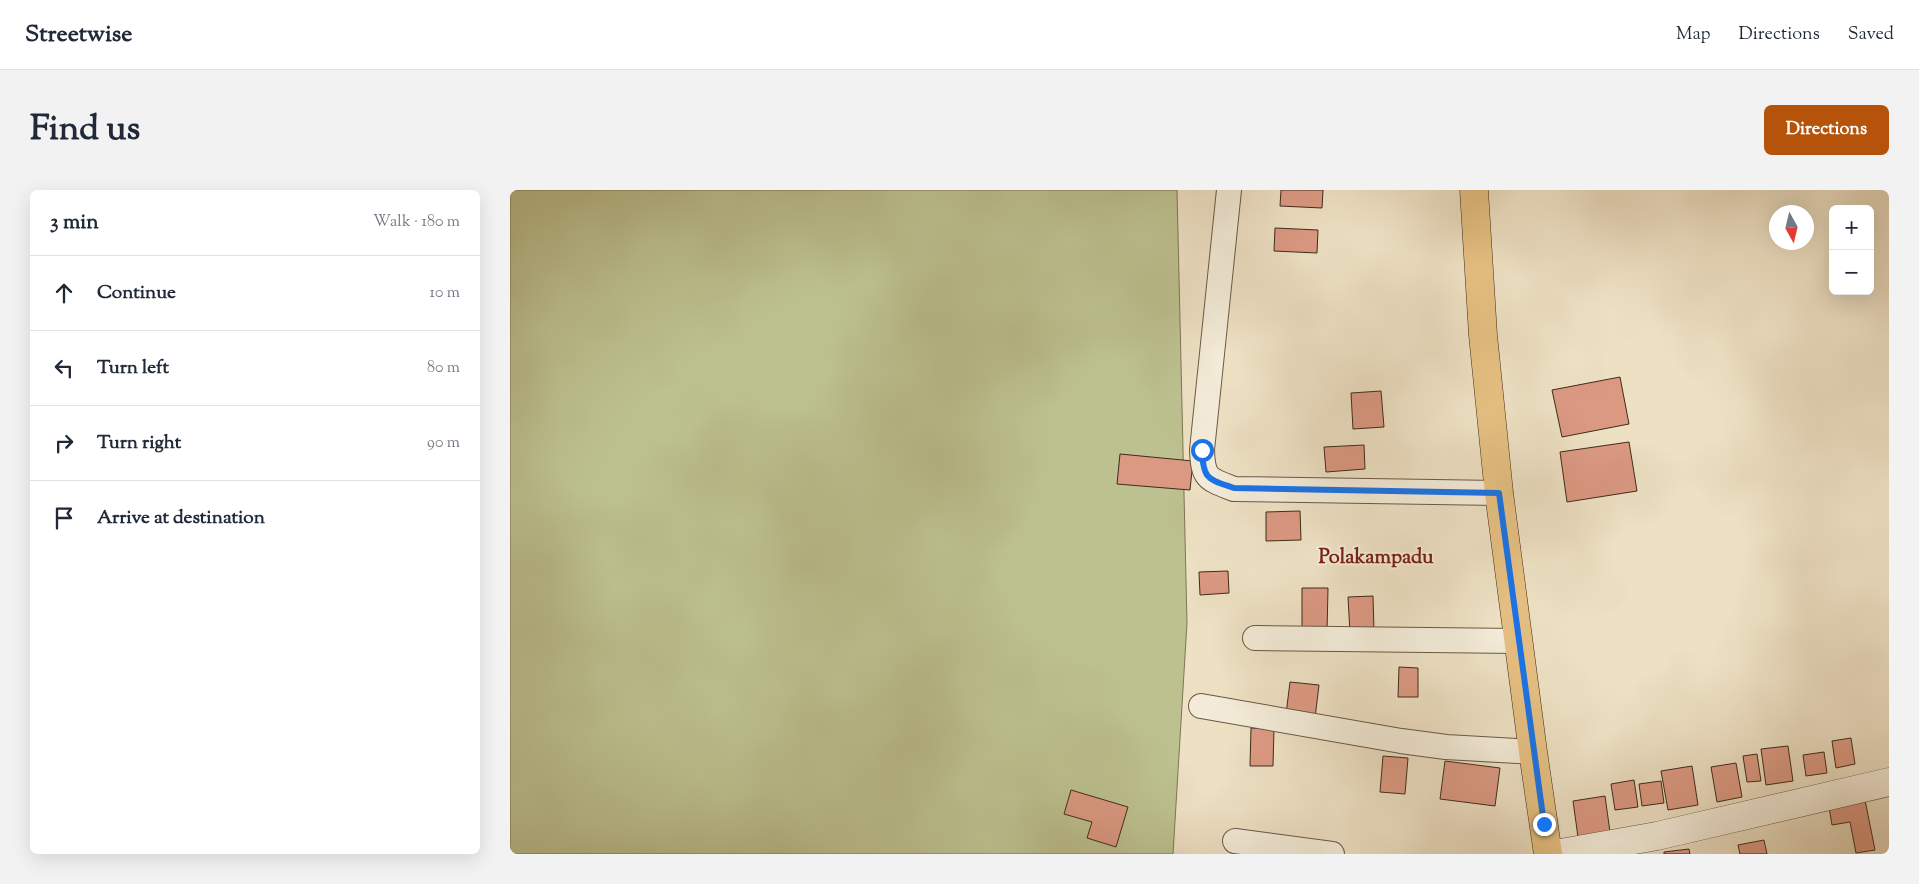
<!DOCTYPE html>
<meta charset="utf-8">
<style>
body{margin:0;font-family:"Sorts Mill Goudy",serif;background:#f2f2f3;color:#1f2937}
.controls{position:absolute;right:15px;top:15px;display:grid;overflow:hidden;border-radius:8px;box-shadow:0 5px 20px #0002}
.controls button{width:45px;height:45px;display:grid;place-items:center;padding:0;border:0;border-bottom:1px solid #e0e1e3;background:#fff;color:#1f2937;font:25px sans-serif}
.compass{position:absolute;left:1259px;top:15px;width:45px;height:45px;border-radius:50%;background:#fff;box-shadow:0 5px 20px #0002;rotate:172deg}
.stop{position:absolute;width:15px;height:15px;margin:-11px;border:4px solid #1a73e8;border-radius:50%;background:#fff}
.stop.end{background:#1a73e8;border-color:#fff;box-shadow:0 1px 5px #0008}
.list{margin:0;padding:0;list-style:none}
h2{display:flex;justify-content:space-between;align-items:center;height:65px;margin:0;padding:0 20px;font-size:21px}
h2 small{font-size:16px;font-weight:400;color:#747a83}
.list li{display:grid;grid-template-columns:32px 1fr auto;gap:15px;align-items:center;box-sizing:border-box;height:75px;padding:0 20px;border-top:1px solid #e0e1e3}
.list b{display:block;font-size:19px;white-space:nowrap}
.list em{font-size:16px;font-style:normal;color:#747a83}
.icon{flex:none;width:28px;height:28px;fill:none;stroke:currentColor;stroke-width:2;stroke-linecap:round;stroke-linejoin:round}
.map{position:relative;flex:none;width:1379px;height:664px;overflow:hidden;border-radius:8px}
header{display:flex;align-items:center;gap:30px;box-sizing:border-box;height:70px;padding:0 25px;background:#fff;border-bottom:1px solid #e0e1e3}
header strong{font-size:24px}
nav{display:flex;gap:28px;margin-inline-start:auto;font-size:18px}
.intro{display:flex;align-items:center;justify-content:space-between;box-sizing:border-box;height:120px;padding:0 30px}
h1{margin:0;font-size:35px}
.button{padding:12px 22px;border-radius:8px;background:#b45309;color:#fff;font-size:18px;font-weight:700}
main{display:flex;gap:30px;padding:0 30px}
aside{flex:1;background:#fff;border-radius:8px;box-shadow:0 5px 20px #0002}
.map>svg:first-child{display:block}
.green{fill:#bdc190;stroke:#7e7655}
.building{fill:#db9982;stroke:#3f2b1a}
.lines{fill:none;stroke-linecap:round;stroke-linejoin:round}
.minor-casing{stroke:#6a5844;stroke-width:26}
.tertiary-casing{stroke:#6a5844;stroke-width:29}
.primary-casing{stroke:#3f2b1a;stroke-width:29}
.minor{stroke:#f3ebd8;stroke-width:24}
.tertiary{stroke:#f3ebd8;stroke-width:28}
.primary{stroke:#e6c082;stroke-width:28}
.route{stroke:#1a73e8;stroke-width:6}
.labels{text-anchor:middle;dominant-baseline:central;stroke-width:4;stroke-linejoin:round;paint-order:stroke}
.quarter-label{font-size:20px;font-weight:bold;fill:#7a1f14;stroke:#f3ebd8}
</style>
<header>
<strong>Streetwise</strong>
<nav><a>Map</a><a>Directions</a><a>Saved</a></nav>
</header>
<div class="intro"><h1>Find us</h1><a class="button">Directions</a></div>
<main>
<aside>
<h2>3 min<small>Walk · 180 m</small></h2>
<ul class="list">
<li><svg class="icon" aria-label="ahead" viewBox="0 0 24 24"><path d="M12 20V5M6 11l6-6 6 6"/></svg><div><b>Continue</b></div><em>10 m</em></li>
<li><svg class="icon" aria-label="left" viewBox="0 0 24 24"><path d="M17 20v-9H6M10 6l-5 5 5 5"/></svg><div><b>Turn left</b></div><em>80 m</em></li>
<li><svg class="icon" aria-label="right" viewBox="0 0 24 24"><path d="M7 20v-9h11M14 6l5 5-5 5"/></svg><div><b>Turn right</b></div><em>90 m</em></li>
<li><svg class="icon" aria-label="arrive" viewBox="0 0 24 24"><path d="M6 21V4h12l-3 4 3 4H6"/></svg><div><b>Arrive at destination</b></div></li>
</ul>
</aside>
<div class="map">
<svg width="1379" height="664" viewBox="0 0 1379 664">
<rect width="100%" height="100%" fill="#ede0c3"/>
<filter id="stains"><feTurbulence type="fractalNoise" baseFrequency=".004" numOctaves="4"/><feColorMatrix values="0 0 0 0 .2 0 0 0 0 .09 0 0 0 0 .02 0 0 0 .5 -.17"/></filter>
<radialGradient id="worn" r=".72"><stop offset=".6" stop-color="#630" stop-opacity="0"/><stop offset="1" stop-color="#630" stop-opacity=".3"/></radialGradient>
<polygon class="green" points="0,0 667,0 677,433 663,664 0,664"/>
<g class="building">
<polygon points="771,0 813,0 812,18 770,16"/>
<polygon points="765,38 808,40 807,63 764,61"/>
<polygon points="1110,187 1119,234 1052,247 1042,200"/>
<polygon points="871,201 874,237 843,239 841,203"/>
<polygon points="1119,252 1127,301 1057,312 1050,262"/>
<polygon points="854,255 855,279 816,282 814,257"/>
<polygon points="610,264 683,271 680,300 607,294"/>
<polygon points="790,321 791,350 756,351 756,322"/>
<polygon points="718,381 719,403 690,405 689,382"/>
<polygon points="792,398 818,398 817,443 792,443"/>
<polygon points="863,406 864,442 840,443 838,407"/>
<polygon points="889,477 908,478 908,507 888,507"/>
<polygon points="780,492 809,495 805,528 776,524"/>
<polygon points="741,538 764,539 763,576 740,576"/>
<polygon points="1341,548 1345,574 1326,578 1322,551"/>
<polygon points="1278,556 1283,591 1256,595 1251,559"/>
<polygon points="1314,562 1317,583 1296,586 1293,565"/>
<polygon points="1247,564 1251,591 1237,592 1233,566"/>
<polygon points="873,566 898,568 895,604 870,602"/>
<polygon points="935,571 990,578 985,616 930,609"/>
<polygon points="1226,573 1232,607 1207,612 1201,577"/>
<polygon points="1182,576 1188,615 1158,620 1151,581"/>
<polygon points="1124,590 1128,617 1105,620 1101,594"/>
<polygon points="1151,591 1154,613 1132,616 1129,594"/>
<polygon points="561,600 618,617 606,657 577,648 582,632 554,624"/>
<polygon points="1095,606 1100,642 1068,647 1063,611"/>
<polygon points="1355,610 1365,660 1346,663 1340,632 1322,635 1319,617"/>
<polygon points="1254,650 1257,664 1230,664 1228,655"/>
<polygon points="1179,659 1180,664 1154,664 1154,662"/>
</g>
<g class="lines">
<g class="minor-casing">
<g id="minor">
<path d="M719,0l-27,260c1,29 6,29 32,39l265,4"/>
<polyline points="745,448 1009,451"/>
<polyline points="691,516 891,551 936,557 1023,562"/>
<polyline points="725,651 822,664"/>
</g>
</g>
<g class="tertiary-casing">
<polyline id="tertiary" points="1045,664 1147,646 1379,592"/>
</g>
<g class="primary-casing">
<polyline id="primary" points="964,0 973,145 989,303 1023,562 1038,664"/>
</g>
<use href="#minor" class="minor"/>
<use href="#tertiary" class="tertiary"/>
<use href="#primary" class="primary"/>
</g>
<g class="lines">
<path class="route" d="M692,260c1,30 6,29 32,38l265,5 45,331"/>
</g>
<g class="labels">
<g class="quarter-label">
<text x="866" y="368">Polakampadu</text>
</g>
</g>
<rect width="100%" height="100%" filter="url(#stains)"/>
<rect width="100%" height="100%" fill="url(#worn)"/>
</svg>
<div class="controls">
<button>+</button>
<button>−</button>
</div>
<svg class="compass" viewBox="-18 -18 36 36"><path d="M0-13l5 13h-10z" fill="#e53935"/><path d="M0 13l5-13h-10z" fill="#747a83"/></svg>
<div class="stop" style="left:692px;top:260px"></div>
<div class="stop end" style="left:1034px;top:634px"></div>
</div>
</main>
